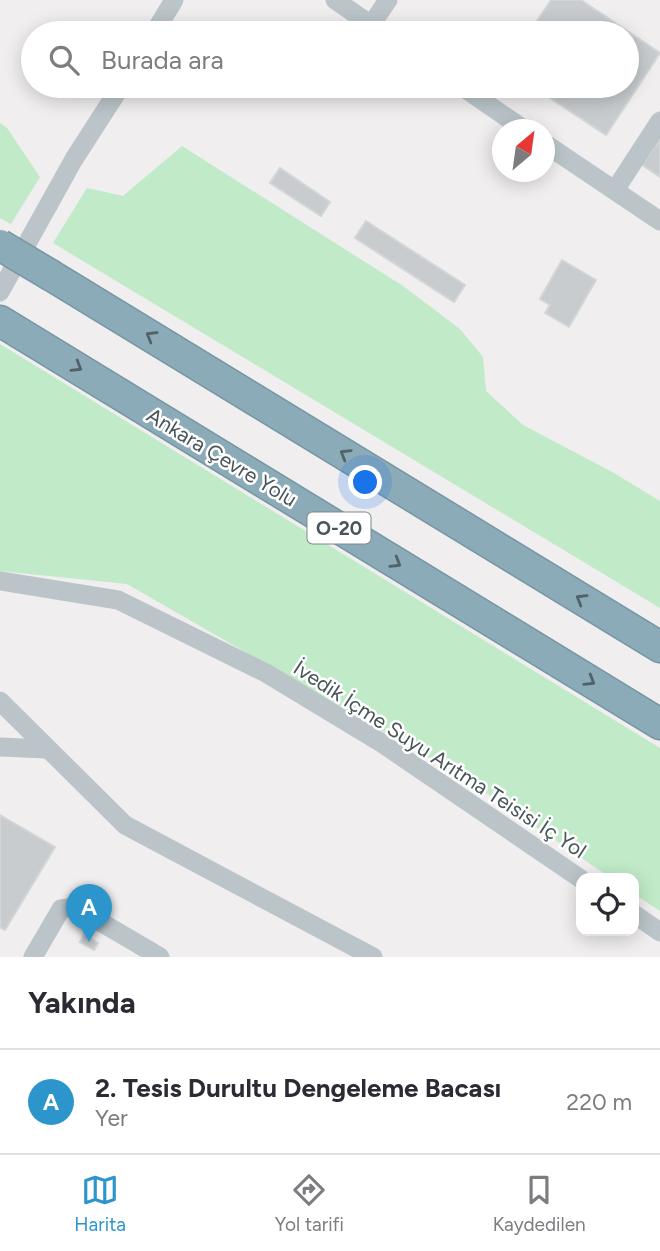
<!DOCTYPE html>
<html lang="tr">
<meta charset="utf-8">
<style>
body{margin:0;font-family:Figtree,sans-serif;background:#f2f2f3;color:#2b2b33}
.controls{position:absolute;right:21px;bottom:21px;display:grid;overflow:hidden;border-radius:14px;box-shadow:0 4px 18px #0003}
.controls button{width:63px;height:63px;display:grid;place-items:center;padding:0;border:0;border-bottom:2px solid #e1e1e2;background:#fff;color:#2b2b33;font:35px sans-serif}
.compass{position:absolute;left:492px;top:119px;width:63px;height:63px;border-radius:50%;background:#fff;box-shadow:0 4px 18px #0003;rotate:29deg}
.you{position:absolute;left:366px;top:483px;width:24px;height:24px;margin:-18px;border:5px solid #fff;border-radius:50%;background:#1a73e8;box-shadow:0 0 0 10px #1a73e833}
.badge{display:grid;place-items:center;width:46px;height:46px;border-radius:50%;background:#2c96cc;color:#fff;font-size:23px;font-weight:700}
.pin{position:absolute;translate:-50% -58px;filter:drop-shadow(0 2px 4px #0008)}
.pin::after{content:'';position:absolute;top:37px;width:24px;height:21px;background:inherit;clip-path:polygon(0 0,100% 0,50% 100%)}
.list{margin:0;padding:0;list-style:none}
h2{display:flex;justify-content:space-between;align-items:center;height:91px;margin:0;padding:0 28px;font-size:30px}
h2 small{font-size:23px;font-weight:400;color:#7c7c81}
.list li{display:grid;grid-template-columns:46px 1fr auto;gap:21px;align-items:center;box-sizing:border-box;height:105px;padding:0 28px;border-top:2px solid #e1e1e2}
.list b{display:block;font-size:26px;white-space:nowrap}
.list p{margin:0;font-size:23px;white-space:nowrap;color:#7c7c81}
.list em{font-size:23px;font-style:normal;color:#7c7c81}
.icon{flex:none;width:38px;height:38px;fill:none;stroke:currentColor;stroke-width:2;stroke-linecap:round;stroke-linejoin:round}
.map{position:relative;flex:none;width:660px;height:957px;overflow:hidden}
.search{position:absolute;background:#fff;box-shadow:0 4px 18px #0003;left:21px;right:21px;top:21px;height:77px;display:flex;align-items:center;gap:18px;box-sizing:border-box;padding:0 24px;border-radius:38px;color:#7c7c81;font-size:26px}
.sheet{height:196px;background:#fff}
nav{display:flex;justify-content:space-around;align-items:center;box-sizing:border-box;height:98px;border-top:2px solid #e1e1e2;background:#fff;font-size:19px;color:#7c7c81}
nav a{display:grid;justify-items:center;gap:4px}
nav .on{color:#2c96cc}
.map>svg:first-child{display:block}
.green{fill:#c1eac8}
.building{fill:#c8cccf;stroke:#d3d6d9;stroke-width:2}
.lines{fill:none;stroke-linecap:round;stroke-linejoin:round}
.highway-casing{stroke:#7696a3;stroke-width:33}
.minor{stroke:#bbc5c9;stroke-width:19}
.highway{stroke:#8babb8;stroke-width:30}
.highway-bridge-casing{stroke:#7696a3;stroke-width:33;stroke-linecap:butt}
.highway-bridge{stroke:#8babb8;stroke-width:30}
.oneway{stroke:#526267}
.labels{text-anchor:middle;dominant-baseline:central;stroke-width:5;stroke-linejoin:round;paint-order:stroke}
.shield{fill:#fff;stroke:#7f888b;stroke-width:2}
.shield-label{font-size:19px;font-weight:bold;fill:#485559}
.street-label{font-size:21px;fill:#485559;stroke:#fff}
</style>
<div class="map">
<svg width="660" height="957" viewBox="0 0 660 957">
<rect width="100%" height="100%" fill="#f0eeef"/>
<g class="green">
<polygon points="0,123 7,128 40,177 11,224 0,218"/>
<polygon points="182,146 403,286 460,329 483,357 486,391 523,425 614,473 660,501 660,608 53,243 87,188 123,196"/>
<polygon points="0,344 660,748 660,911 634,894 634,878 611,878 466,779 127,584 0,571"/>
</g>
<g class="building">
<polygon points="551,0 581,0 660,53 606,135 532,86 627,86 627,33 529,33"/>
<polygon points="660,139 660,177 642,165"/>
<polygon points="280,168 330,202 321,216 270,183"/>
<polygon points="366,221 465,285 454,302 355,238"/>
<polygon points="562,260 596,280 569,327 545,313 550,305 540,299"/>
<polygon points="0,815 55,847 5,930 0,927"/>
<polygon points="84,934 98,943 94,950 80,942"/>
</g>
<g class="lines">
<g class="highway-casing">
<g id="highway">
<polyline points="52,276 660,647"/>
<polyline points="0,321 660,724"/>
</g>
</g>
<g class="minor">
<polyline points="335,0 383,33"/>
<polyline points="371,25 388,0"/>
<polyline points="154,33 174,0"/>
<polyline points="461,86 525,130"/>
<polyline points="544,143 660,221"/>
<polyline points="615,190 660,121"/>
<polyline points="0,292 74,159 121,86"/>
<polyline points="0,581 118,600 266,673 380,742 581,879"/>
<polyline points="0,701 125,825 373,957"/>
<polyline points="0,747 47,749"/>
<polyline points="634,914 660,932"/>
<polyline points="33,957 61,909 75,907 160,957"/>
</g>
<use href="#highway" class="highway"/>
<g class="highway-bridge-casing">
<polyline id="highway-bridge" points="0,245 52,276"/>
</g>
<use href="#highway-bridge" class="highway-bridge"/>
</g>
<defs><path id="oneway-chevron" d="M-2-3.5L2.5 0L-2 3.5" fill="none" stroke-width="1.6" stroke-linecap="round" stroke-linejoin="round" transform="scale(1.75)"/></defs>
<g class="oneway">
<use href="#oneway-chevron" transform="translate(151 336) rotate(-149)"/>
<use href="#oneway-chevron" transform="translate(77 367) rotate(31)"/>
<use href="#oneway-chevron" transform="translate(345 454) rotate(-149)"/>
<use href="#oneway-chevron" transform="translate(396 563) rotate(31)"/>
<use href="#oneway-chevron" transform="translate(581 599) rotate(-149)"/>
<use href="#oneway-chevron" transform="translate(590 681) rotate(31)"/>
</g>
<g class="labels">
<rect class="shield" x="307.5" y="512.5" width="63" height="31" rx="5"/>
<g class="shield-label">
<text x="339" y="528">O-20</text>
</g>
<g class="street-label">
<text transform="translate(222 457) rotate(31)">Ankara Çevre Yolu</text>
<text transform="translate(440 759) rotate(33)">İvedik İçme Suyu Arıtma Teisisi İç Yol</text>
</g>
</g>
</svg>
<div class="controls">
<button><svg class="icon" aria-label="locate" viewBox="0 0 24 24"><circle cx="12" cy="12" r="6"/><path d="M12 2v4M12 18v4M2 12h4M18 12h4"/></svg></button>
</div>
<svg class="compass" viewBox="-18 -18 36 36"><path d="M0-13l5 13h-10z" fill="#e53935"/><path d="M0 13l5-13h-10z" fill="#7c7c81"/></svg>
<div class="you"></div>
<div class="pin badge" style="left:89px;top:942px">A</div>
<div class="search"><svg class="icon" aria-label="search" viewBox="0 0 24 24"><circle cx="10" cy="10" r="6"/><path d="M15 15l6 6"/></svg>Burada ara</div>
</div>
<section class="sheet">
<h2>Yakında<small></small></h2>
<ul class="list">
<li><span class="badge">A</span><div><b>2. Tesis Durultu Dengeleme Bacası</b><p>Yer</p></div><em>220 m</em></li>
</ul>
</section>
<nav>
<a class="on"><svg class="icon" aria-label="map" viewBox="0 0 24 24"><path d="M3 6l6-2 6 2 6-2v14l-6 2-6-2-6 2zM9 4v14M15 6v14"/></svg>Harita</a>
<a><svg class="icon" aria-label="directions" viewBox="0 0 24 24"><path d="M12 3l9 9-9 9-9-9zM9 14v-3h6M13 9l2 2-2 2"/></svg>Yol tarifi</a>
<a><svg class="icon" aria-label="saved" viewBox="0 0 24 24"><path d="M7 4h10v16l-5-4-5 4z"/></svg>Kaydedilen</a>
</nav>
